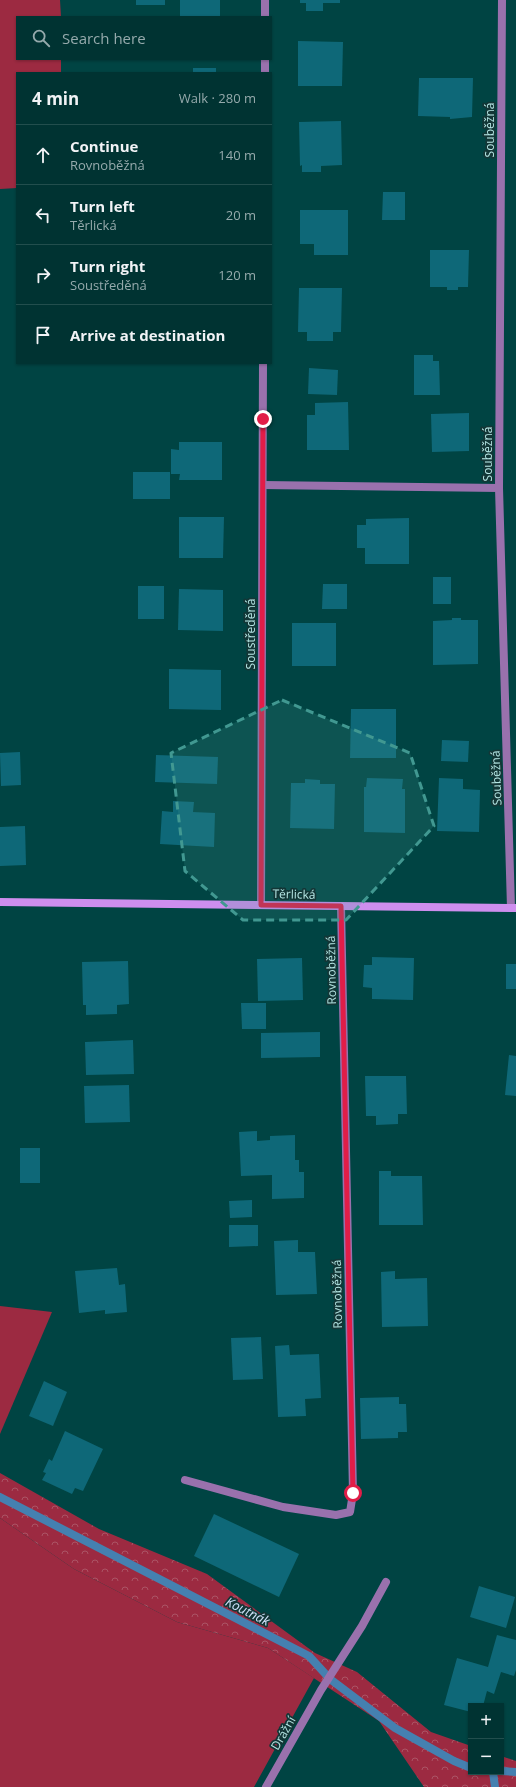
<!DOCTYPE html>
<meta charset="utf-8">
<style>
body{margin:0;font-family:"Open Sans",sans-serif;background:#0e3f3e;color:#f1f3f6}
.controls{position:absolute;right:12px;bottom:12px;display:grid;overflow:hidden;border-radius:0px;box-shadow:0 1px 3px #0004}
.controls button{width:36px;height:36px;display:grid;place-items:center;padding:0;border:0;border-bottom:1px solid #224e4d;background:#003332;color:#f1f3f6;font:20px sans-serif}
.stop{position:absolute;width:12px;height:12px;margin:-9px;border:3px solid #e11d48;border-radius:50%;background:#fff}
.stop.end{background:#e11d48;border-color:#fff;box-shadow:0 1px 4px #0008}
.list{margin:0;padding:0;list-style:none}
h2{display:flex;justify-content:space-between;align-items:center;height:52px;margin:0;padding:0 16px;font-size:17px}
h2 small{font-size:13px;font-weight:400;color:#95aaac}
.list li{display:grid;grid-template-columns:26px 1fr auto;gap:12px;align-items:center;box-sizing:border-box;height:60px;padding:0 16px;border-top:1px solid #224e4d}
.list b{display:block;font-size:15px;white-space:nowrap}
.list p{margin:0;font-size:13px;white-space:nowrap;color:#95aaac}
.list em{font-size:13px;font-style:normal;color:#95aaac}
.icon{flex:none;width:22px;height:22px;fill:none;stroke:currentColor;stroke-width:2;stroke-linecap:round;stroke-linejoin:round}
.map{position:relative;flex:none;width:516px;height:1787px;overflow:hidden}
.search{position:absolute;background:#003332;box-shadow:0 1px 3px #0004;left:16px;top:16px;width:256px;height:44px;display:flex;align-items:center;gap:10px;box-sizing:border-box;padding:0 14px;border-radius:0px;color:#95aaac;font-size:15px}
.panel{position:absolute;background:#003332;box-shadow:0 1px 3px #0004;left:16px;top:72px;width:256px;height:292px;border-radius:0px}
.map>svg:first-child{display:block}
.green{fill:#9c2a41}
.forest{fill:url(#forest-crowns)}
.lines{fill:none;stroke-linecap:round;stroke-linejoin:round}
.stream{stroke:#4580b0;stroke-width:8}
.building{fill:#0e6878}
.minor{stroke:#9971ad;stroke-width:8}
.secondary{stroke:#ce8eee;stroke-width:8}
.route{stroke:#e11d48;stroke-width:5}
.marked{fill:#419891;fill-opacity:0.2;stroke:#419891;stroke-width:3;stroke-dasharray:8 5;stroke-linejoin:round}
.labels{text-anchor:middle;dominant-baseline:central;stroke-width:3.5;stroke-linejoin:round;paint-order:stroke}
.street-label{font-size:12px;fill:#b5e6e4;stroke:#133636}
.water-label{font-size:13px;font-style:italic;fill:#cfe2f9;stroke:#133636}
</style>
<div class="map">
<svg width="516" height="1787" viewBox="0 0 516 1787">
<defs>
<pattern id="forest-crowns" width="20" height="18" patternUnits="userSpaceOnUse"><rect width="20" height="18" fill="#9c2a41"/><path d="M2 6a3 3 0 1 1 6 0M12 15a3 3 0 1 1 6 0" fill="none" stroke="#ab5365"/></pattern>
</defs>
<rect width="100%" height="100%" fill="#004443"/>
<g class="green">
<polygon points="0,0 60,0 61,17 17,17 17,59 61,59 61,73 17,73 17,188 0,189"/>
<polygon points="0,1306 52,1312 0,1434"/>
<polygon points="0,1518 74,1569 177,1622 268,1648 314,1678 254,1787 0,1787"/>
</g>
<polygon class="forest" points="0,1473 99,1529 207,1574 315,1653 357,1672 431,1732 471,1746 471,1772 501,1772 501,1756 516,1761 516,1787 424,1787 379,1721 268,1648 177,1622 74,1569 0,1518"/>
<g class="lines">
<g class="stream">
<polyline points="0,1497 309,1656 330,1679 395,1728 454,1761 471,1768"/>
<polyline points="501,1771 516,1772"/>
<polyline points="493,1772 495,1787"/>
</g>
</g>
<g class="building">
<rect x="136" y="0" width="29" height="5"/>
<rect x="180" y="0" width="40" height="17"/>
<polygon points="300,0 340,0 340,3 323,3 323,11 306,11 306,3 300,3"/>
<polygon points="298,41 343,42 342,86 298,86"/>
<rect x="193" y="68" width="23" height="5"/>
<polygon points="419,78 473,78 472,117 450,119 450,117 418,116"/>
<polygon points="341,121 342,165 321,166 321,172 302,172 302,165 300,166 299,122"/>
<polygon points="383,192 405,192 405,220 382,220"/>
<polygon points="300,210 348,210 348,255 314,255 314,244 300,244"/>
<polygon points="430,250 469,250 468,287 458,287 458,290 447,290 447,287 430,287"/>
<polygon points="299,288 342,288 341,332 333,332 333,341 307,341 307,332 298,332"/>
<polygon points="414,355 433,355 433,361 439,361 440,395 414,395"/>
<polygon points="309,368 338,370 337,395 308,394"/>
<polygon points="348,402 349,450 307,450 307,415 315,415 315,403"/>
<polygon points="469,413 469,451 432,452 431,414"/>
<polygon points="179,442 222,442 222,480 179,480 180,474 171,474 171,449 179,450"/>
<rect x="133" y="472" width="37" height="27"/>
<polygon points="179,517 224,517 223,558 179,558"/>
<polygon points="409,518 409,564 365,564 365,548 357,548 357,525 366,525 366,519"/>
<rect x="433" y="577" width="18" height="27"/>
<polygon points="323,584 347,584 347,609 322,609"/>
<rect x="138" y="586" width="26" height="33"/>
<polygon points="179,589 223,590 223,631 178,630"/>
<polygon points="452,618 461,618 461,620 478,620 478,664 433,665 433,621 452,620"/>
<rect x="292" y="623" width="44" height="43"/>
<polygon points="169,669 221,670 221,710 169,709"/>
<polygon points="351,709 396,709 396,758 350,758"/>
<polygon points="442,740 469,741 468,762 441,761"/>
<polygon points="20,752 21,785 1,786 0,753"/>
<polygon points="156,755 218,757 217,784 155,782"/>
<polygon points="367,778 403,779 402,789 405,789 405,833 364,832 364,787 366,787"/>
<polygon points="439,778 463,779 463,789 480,790 479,832 437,831"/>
<polygon points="305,779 320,780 320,784 335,784 334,829 290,828 291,783 305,783"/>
<polygon points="173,801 194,802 193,812 215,813 214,847 160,844 162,811 173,812"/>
<polygon points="25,826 26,865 0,866 0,827"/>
<polygon points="372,957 414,958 413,1000 372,999 372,988 363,987 364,965 372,965"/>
<polygon points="302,958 303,1000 258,1001 257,959"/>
<polygon points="128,961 129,1004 117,1005 117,1014 86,1015 86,1005 83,1005 82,962"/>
<rect x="506" y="964" width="10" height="25"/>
<polygon points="241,1003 266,1003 266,1029 242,1029"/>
<polygon points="320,1032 320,1057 261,1058 261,1033"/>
<polygon points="133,1040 134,1074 86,1075 85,1042"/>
<polygon points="509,1055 516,1056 516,1096 505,1095"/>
<polygon points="365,1076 406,1076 407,1114 398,1114 398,1124 376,1125 376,1116 366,1116"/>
<polygon points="129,1085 130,1122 85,1123 84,1086"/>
<polygon points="257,1131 257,1141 270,1140 270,1136 295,1135 295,1160 299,1160 299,1172 304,1172 304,1198 272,1199 272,1175 241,1176 239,1132"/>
<rect x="20" y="1148" width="20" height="35"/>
<polygon points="379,1171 391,1171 391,1176 422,1176 423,1225 379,1225"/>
<polygon points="252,1200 252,1217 230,1218 229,1201"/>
<polygon points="229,1225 258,1225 258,1246 229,1247"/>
<polygon points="298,1240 298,1252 315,1252 317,1294 276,1295 274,1241"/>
<polygon points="117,1268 119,1285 125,1284 127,1312 105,1314 105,1310 79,1313 75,1271"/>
<polygon points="395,1271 395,1279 427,1278 428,1326 382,1327 381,1272"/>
<polygon points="261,1337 263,1379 233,1380 231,1338"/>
<polygon points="289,1345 290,1355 319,1354 321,1398 305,1399 306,1416 278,1417 275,1346"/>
<polygon points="44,1381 67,1392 53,1426 29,1416"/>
<polygon points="399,1397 399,1404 406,1404 407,1432 398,1432 398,1438 361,1439 360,1398"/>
<polygon points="65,1431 103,1449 83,1491 75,1488 72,1494 42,1480 46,1473 43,1472 49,1459 52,1461"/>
<polygon points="214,1514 299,1554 279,1597 194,1556"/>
<polygon points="479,1586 515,1597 506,1628 470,1617"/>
<polygon points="497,1635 516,1640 516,1670 514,1676 501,1672 494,1694 487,1691 483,1706 471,1706 471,1712 444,1705 457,1658 488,1667"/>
</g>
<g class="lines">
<g class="minor">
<polyline points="502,0 499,488 511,908"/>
<polyline points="265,17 265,0"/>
<polyline points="265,73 265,59"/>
<polyline points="263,485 499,488"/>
<polyline points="261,905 263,363"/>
<polyline points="185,1480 283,1507 336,1515 350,1512 353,1493 341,906"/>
<polyline points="266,1787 321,1690 362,1626 386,1582"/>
</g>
<polyline class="secondary" points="0,902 516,908"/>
</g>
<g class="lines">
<polyline class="route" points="263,419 261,905 341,906 353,1493"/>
</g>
<path class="marked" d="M282,700l128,53 24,73 -88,94h-103l-58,-49 -14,-118z"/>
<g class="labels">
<g class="street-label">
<text transform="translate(489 130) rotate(-90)">Souběžná</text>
<text transform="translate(487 454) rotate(-90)">Souběžná</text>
<text transform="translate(250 634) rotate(-90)">Soustředěná</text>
<text transform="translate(496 778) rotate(-92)">Souběžná</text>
<text transform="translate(294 894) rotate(1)">Těrlická</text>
<text transform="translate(331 970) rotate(-91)">Rovnoběžná</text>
<text transform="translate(337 1294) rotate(-91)">Rovnoběžná</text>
<text transform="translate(283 1733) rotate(-60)">Drážní</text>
</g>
<g class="water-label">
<text transform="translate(248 1611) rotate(27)">Koutnák</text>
</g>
</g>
</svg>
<div class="controls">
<button>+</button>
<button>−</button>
</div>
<div class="stop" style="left:353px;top:1493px"></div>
<div class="stop end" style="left:263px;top:419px"></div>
<div class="search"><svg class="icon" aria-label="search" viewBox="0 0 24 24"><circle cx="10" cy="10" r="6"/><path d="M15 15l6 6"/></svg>Search here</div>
<section class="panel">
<h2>4 min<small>Walk · 280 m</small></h2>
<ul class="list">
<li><svg class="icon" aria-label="ahead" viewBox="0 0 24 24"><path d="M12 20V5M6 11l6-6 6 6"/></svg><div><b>Continue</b><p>Rovnoběžná</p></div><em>140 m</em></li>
<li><svg class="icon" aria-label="left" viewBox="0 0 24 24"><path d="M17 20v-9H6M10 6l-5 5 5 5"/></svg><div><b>Turn left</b><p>Těrlická</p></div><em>20 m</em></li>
<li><svg class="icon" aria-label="right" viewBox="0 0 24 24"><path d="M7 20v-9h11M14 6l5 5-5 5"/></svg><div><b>Turn right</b><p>Soustředěná</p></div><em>120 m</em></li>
<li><svg class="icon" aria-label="arrive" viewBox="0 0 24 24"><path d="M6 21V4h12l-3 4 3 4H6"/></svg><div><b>Arrive at destination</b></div></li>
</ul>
</section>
</div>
